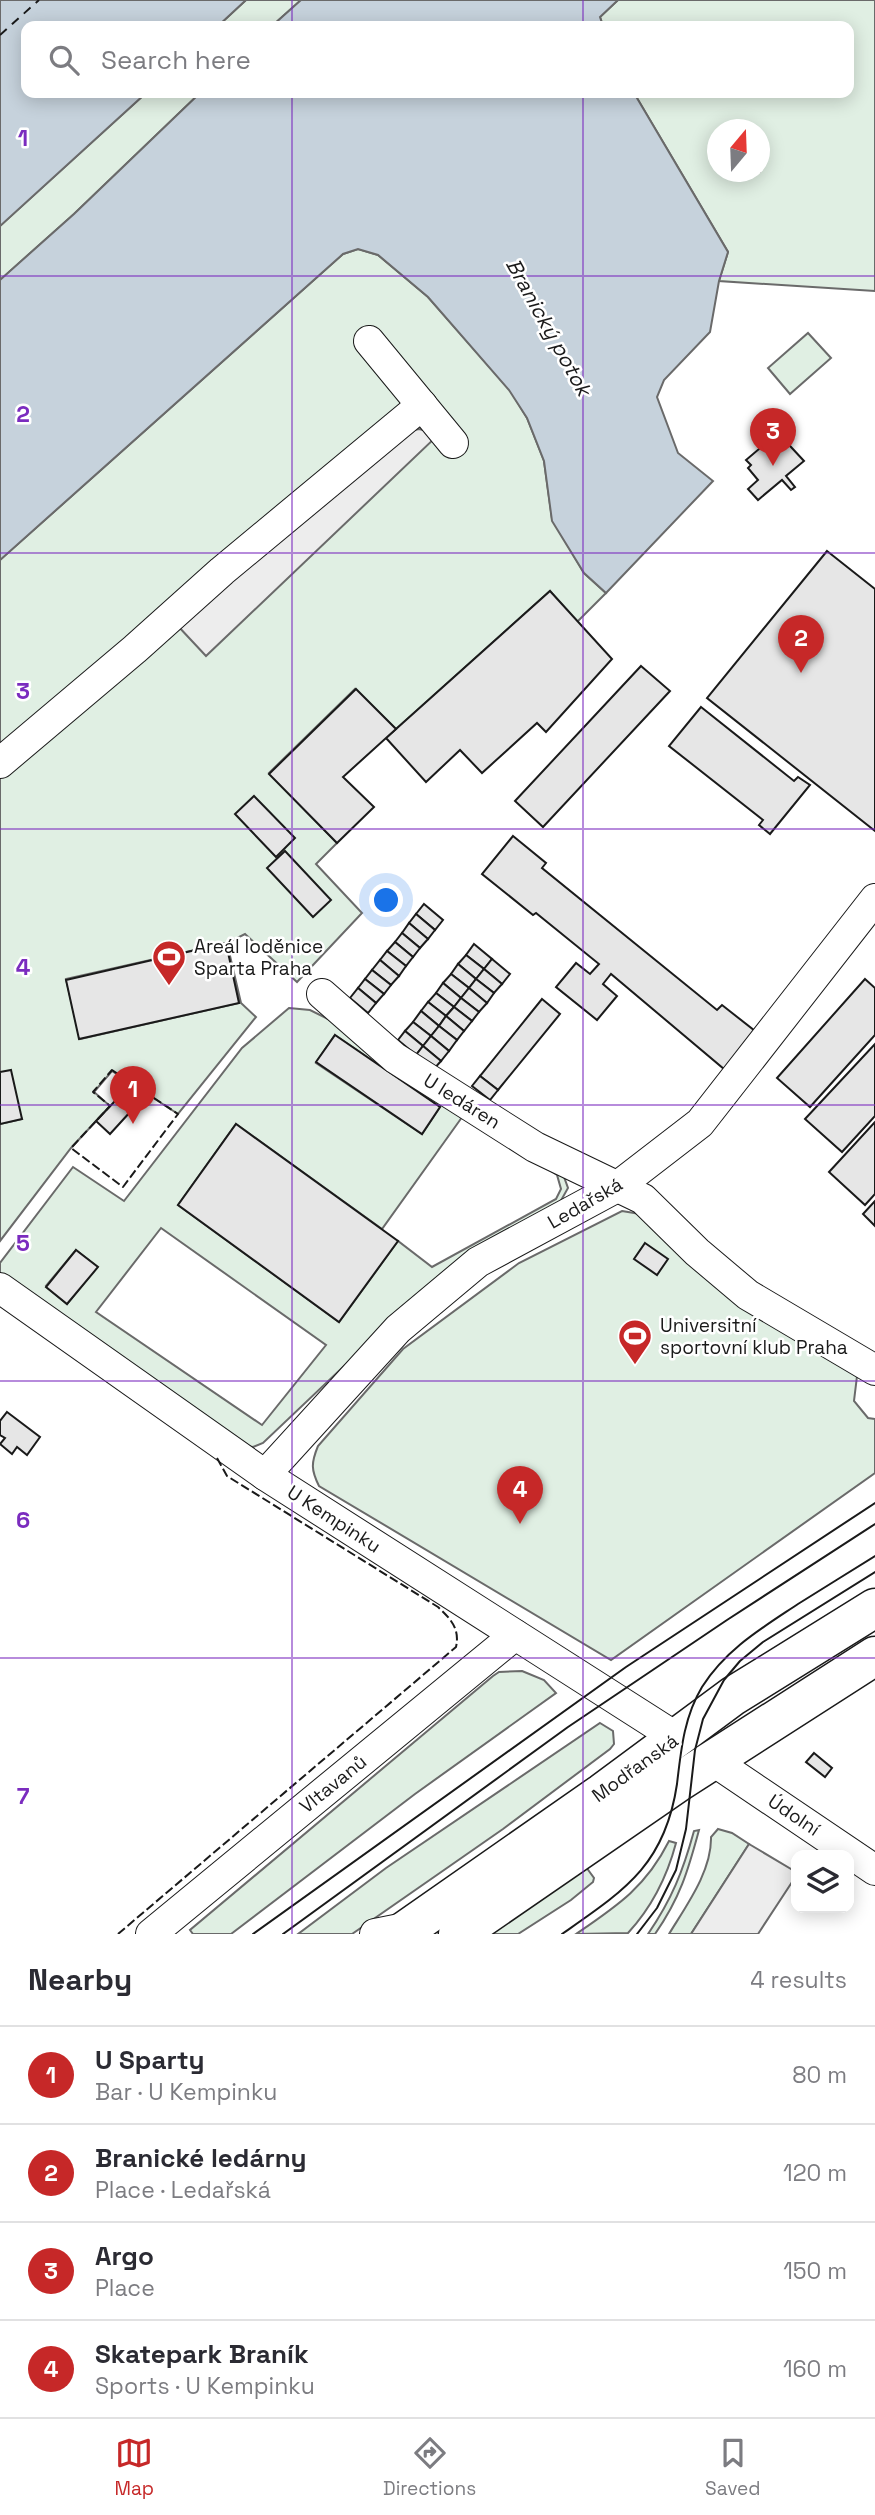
<!DOCTYPE html>
<meta charset="utf-8">
<style>
body{margin:0;font-family:"Space Grotesk",sans-serif;background:#f2f2f3;color:#2b2b33}
.controls{position:absolute;right:21px;bottom:21px;display:grid;overflow:hidden;border-radius:14px;box-shadow:0 4px 18px #0003}
.controls button{width:63px;height:63px;display:grid;place-items:center;padding:0;border:0;border-bottom:2px solid #e1e1e2;background:#fff;color:#2b2b33;font:35px sans-serif}
.compass{position:absolute;left:707px;top:119px;width:63px;height:63px;border-radius:50%;background:#fff;box-shadow:0 4px 18px #0003;rotate:19deg}
.you{position:absolute;left:387px;top:901px;width:24px;height:24px;margin:-18px;border:5px solid #fff;border-radius:50%;background:#1a73e8;box-shadow:0 0 0 10px #1a73e833}
.badge{display:grid;place-items:center;width:46px;height:46px;border-radius:50%;background:#c62828;color:#fff;font-size:23px;font-weight:700}
.pin{position:absolute;translate:-50% -58px;filter:drop-shadow(0 2px 4px #0008)}
.pin::after{content:'';position:absolute;top:37px;width:24px;height:21px;background:inherit;clip-path:polygon(0 0,100% 0,50% 100%)}
.list{margin:0;padding:0;list-style:none}
h2{display:flex;justify-content:space-between;align-items:center;height:91px;margin:0;padding:0 28px;font-size:30px}
h2 small{font-size:23px;font-weight:400;color:#7c7c81}
.list li{display:grid;grid-template-columns:46px 1fr auto;gap:21px;align-items:center;box-sizing:border-box;height:98px;padding:0 28px;border-top:2px solid #e1e1e2}
.list b{display:block;font-size:26px;white-space:nowrap}
.list p{margin:0;font-size:23px;white-space:nowrap;color:#7c7c81}
.list em{font-size:23px;font-style:normal;color:#7c7c81}
.icon{flex:none;width:38px;height:38px;fill:none;stroke:currentColor;stroke-width:2;stroke-linecap:round;stroke-linejoin:round}
.map{position:relative;flex:none;width:875px;height:1934px;overflow:hidden}
.search{position:absolute;background:#fff;box-shadow:0 4px 18px #0003;left:21px;right:21px;top:21px;height:77px;display:flex;align-items:center;gap:18px;box-sizing:border-box;padding:0 24px;border-radius:14px;color:#7c7c81;font-size:26px}
.sheet{height:483px;background:#fff}
nav{display:flex;justify-content:space-around;align-items:center;box-sizing:border-box;height:98px;border-top:2px solid #e1e1e2;background:#fff;font-size:19px;color:#7c7c81}
nav a{display:grid;justify-items:center;gap:4px}
nav .on{color:#c62828}
.map>svg:first-child{display:block}
.green{fill:#e0efe3;stroke:#6a6a6a;stroke-width:2;fill-rule:evenodd}
.parking{fill:#ededed;stroke:#6a6a6a;stroke-width:2}
.water{fill:#c6d2dc;stroke:#6a6a6a;stroke-width:2}
.lines{fill:none;stroke-linecap:round;stroke-linejoin:round}
.ferry{stroke:#1a1a1a;stroke-width:2;stroke-dasharray:9 7;stroke-linecap:butt}
.building{fill:#e6e6e6;stroke:#1a1a1a;stroke-width:2}
.minor-casing{stroke:#1a1a1a;stroke-width:32}
.major-casing{stroke:#1a1a1a;stroke-width:41}
.minor{stroke:#fff;stroke-width:30}
.major{stroke:#fff;stroke-width:38}
.tram{stroke:#1a1a1a;stroke-width:2}
.fence{stroke:#1a1a1a;stroke-width:2;stroke-dasharray:9 3.5;stroke-linecap:butt}
.grid{fill:none;stroke:#7b2cbf;stroke-width:2;stroke-opacity:0.55}
.labels{text-anchor:middle;dominant-baseline:central;stroke-width:5;stroke-linejoin:round;paint-order:stroke}
.poi-label{font-size:19px;fill:#1a1a1a;stroke:#fff;text-anchor:start}
.street-label{font-size:19px;fill:#1a1a1a;stroke:#fff}
.water-label{font-size:21px;font-style:italic;fill:#1a1a1a;stroke:#fff}
.grid-label{font-size:23px;text-anchor:middle;font-weight:bold;fill:#7b2cbf;stroke:#fff;stroke-width:5;stroke-linejoin:round;paint-order:stroke}
</style>
<div class="map">
<svg width="875" height="1934" viewBox="0 0 875 1934">
<rect width="100%" height="100%" fill="#fff"/>
<g class="green">
<polygon points="246,0 301,0 272,26 218,26"/>
<path d="M618,0h257v291l-156,-10 9,-29 -94,-159h215v-67h-246l-3,-9zM718,130h42v42h-42z"/>
<polygon points="146,93 200,93 74,214 0,280 0,226"/>
<path d="M358,249l20,6 50,42 82,93 17,28 17,43 8,58 32,54 22,20 -29,29 -27,-31 -154,138 -41,-40 -86,84 68,70 -21,21 46,49 -65,69 -52,-48 -18,9 14,60 15,14 -78,97 -66,-43 -18,21 16,14 -39,42 -71,93v-117l22,-5 -22,-47v-512l343,-306zM226,943l13,60 -159,36 -14,-60z"/>
<polygon points="808,333 831,358 790,394 768,368"/>
<path d="M289,1008l21,2 24,12 230,155 4,11 -9,16 -117,69 -179,170 -10,4 -8,-1 -245,-170v-13l73,-96 51,34 118,-153zM335,1035l105,72 -18,27 -106,-71zM465,1113l92,62 4,14 -5,10 -124,68 -34,-26 -59,81 -161,-117 58,-81 146,105zM161,1228l165,117 -64,80 -166,-113zM76,1250l21,17 -30,37 -21,-18z"/>
<path d="M622,1211l18,3 218,154 -4,33 14,17 7,1v54l-264,187 -292,-174c-8,-16 -8,-23 -1,-40l85,-97 116,-86z"/>
<polygon points="522,1671 544,1680 556,1693 415,1794 231,1934 193,1934 190,1930 493,1676 499,1672"/>
<polygon points="600,1723 613,1731 614,1744 610,1749 503,1829 352,1934 298,1934 386,1868"/>
<path d="M718,1829l14,4 17,11 -58,90h-22c17,-28 43,-63 42,-97z"/>
<path d="M699,1830c-11,41 -19,68 -44,104h-7c24,-35 35,-63 46,-103z"/>
<path d="M669,1841l7,2c-9,34 -24,64 -48,90l-52,1c41,-28 70,-47 93,-93z"/>
<polygon points="586,1867 594,1878 593,1882 571,1900 518,1934 490,1934"/>
</g>
<g class="parking">
<polygon points="419,429 427,431 436,437 206,656 177,625 410,431"/>
<polygon points="749,1844 796,1872 796,1876 758,1934 691,1934"/>
</g>
<g class="water">
<polygon points="0,0 246,0 218,26 26,26 26,93 146,93 0,226"/>
<polygon points="301,0 618,0 600,17 603,26 272,26"/>
<polygon points="200,93 634,93 728,252 719,281 710,332 664,380 657,397 678,453 713,481 606,593 584,573 552,521 544,461 527,418 509,390 428,297 378,255 358,249 343,254 0,560 0,280 74,214"/>
</g>
<g class="lines">
<polyline class="ferry" points="0,35 39,0"/>
</g>
<g class="building">
<polygon points="778,433 804,461 786,476 795,487 791,490 782,480 758,500 748,489 758,480 748,468 751,465 746,460"/>
<polygon points="827,551 875,589 875,831 707,698"/>
<polygon points="550,591 612,659 546,732 537,723 482,773 460,750 426,782 386,738"/>
<polygon points="641,666 670,691 543,827 515,801"/>
<polygon points="356,689 396,729 343,777 374,807 337,843 269,774"/>
<polygon points="701,707 794,781 798,777 810,785 770,834 759,825 763,820 669,746"/>
<polygon points="254,796 295,838 276,857 235,814"/>
<polygon points="513,836 546,863 542,868 717,1010 722,1005 755,1031 724,1069 611,974 603,984 617,996 597,1020 556,987 576,963 590,974 599,964 536,913 533,915 482,874"/>
<polygon points="285,851 331,900 313,917 267,868"/>
<polygon points="424,904 443,920 435,930 416,914"/>
<polygon points="416,914 435,930 428,939 409,923"/>
<polygon points="409,923 428,939 420,948 402,933"/>
<polygon points="402,933 420,948 413,957 395,942"/>
<polygon points="395,942 413,957 406,966 387,951"/>
<polygon points="226,943 239,1003 79,1039 66,980"/>
<polygon points="474,944 492,959 484,969 466,955"/>
<polygon points="387,951 406,966 399,976 380,960"/>
<polygon points="466,955 484,969 476,979 458,964"/>
<polygon points="492,959 510,974 502,984 484,969"/>
<polygon points="380,960 399,976 391,985 372,970"/>
<polygon points="458,964 476,979 469,988 451,974"/>
<polygon points="484,969 502,984 494,993 476,979"/>
<polygon points="372,970 391,985 384,994 365,979"/>
<polygon points="451,974 469,988 461,998 443,983"/>
<polygon points="365,979 384,994 376,1003 358,988"/>
<polygon points="476,979 494,993 487,1003 469,988"/>
<polygon points="865,979 875,988 875,1035 810,1107 777,1078"/>
<polygon points="443,983 461,998 454,1007 436,993"/>
<polygon points="358,988 376,1003 368,1013 350,998"/>
<polygon points="469,988 487,1003 479,1012 461,998"/>
<polygon points="436,993 454,1007 446,1016 428,1002"/>
<polygon points="461,998 479,1012 472,1021 454,1007"/>
<polygon points="542,999 560,1014 498,1090 480,1076"/>
<polygon points="428,1002 446,1016 439,1026 421,1011"/>
<polygon points="454,1007 472,1021 464,1031 446,1016"/>
<polygon points="421,1011 439,1026 431,1036 413,1022"/>
<polygon points="446,1016 464,1031 457,1040 439,1026"/>
<polygon points="413,1022 431,1036 423,1046 405,1031"/>
<polygon points="439,1026 457,1040 449,1051 431,1036"/>
<polygon points="405,1031 423,1046 416,1055 398,1040"/>
<polygon points="335,1035 440,1107 422,1134 316,1062"/>
<polygon points="431,1036 449,1051 441,1061 423,1046"/>
<polygon points="875,1044 875,1116 842,1152 805,1119"/>
<polygon points="423,1046 441,1061 434,1069 416,1055"/>
<polygon points="11,1070 22,1119 0,1124 0,1072"/>
<polygon points="480,1076 498,1090 490,1100 472,1086"/>
<polygon points="117,1099 131,1111 110,1134 96,1121"/>
<polygon points="875,1122 875,1194 865,1205 829,1172"/>
<polygon points="236,1124 398,1241 339,1322 178,1205"/>
<polygon points="875,1201 875,1226 863,1214"/>
<polygon points="645,1243 668,1259 657,1275 634,1259"/>
<polygon points="76,1250 98,1267 67,1304 46,1287"/>
<polygon points="7,1412 40,1437 27,1455 17,1447 12,1454 0,1444 5,1438 0,1435 0,1421"/>
<polygon points="814,1753 832,1768 825,1777 806,1762"/>
</g>
<g class="lines">
<g class="minor-casing">
<g id="minor">
<polyline points="369,341 453,443"/>
<polyline points="0,763 135,649 222,571 422,405"/>
<polyline points="322,994 395,1058 535,1147 643,1199 697,1252 748,1295 875,1370"/>
<polyline points="0,1288 265,1475 677,1738"/>
<polyline points="265,1475 398,1329 478,1262 617,1187 700,1123 875,899"/>
<polyline points="712,1760 875,1870"/>
<polyline points="151,1934 515,1635"/>
<polyline points="375,1934 410,1927"/>
</g>
</g>
<g class="major-casing">
<g id="major">
<polyline points="400,1934 602,1793 733,1696 875,1608"/>
<polyline points="458,1934 677,1783 875,1656"/>
</g>
</g>
<use href="#minor" class="minor"/>
<use href="#major" class="major"/>
<g class="tram">
<polyline points="253,1934 626,1667 875,1503"/>
<polyline points="283,1934 568,1727 727,1620 875,1524"/>
<path d="M562,1934c63,-44 103,-69 115,-150 4,-34 7,-67 25,-97 24,-38 60,-59 96,-83 26,-16 51,-32 77,-48"/>
<polyline points="637,1934 657,1908 676,1870 686,1829 695,1750 703,1719 724,1680 740,1661 763,1642 875,1572"/>
</g>
<g class="fence">
<polygon points="112,1070 178,1114 123,1187 71,1148 110,1106 93,1092"/>
<path d="M118,1934l338,-287c4,-18 -5,-28 -18,-40l-211,-131 -10,-18"/>
</g>
</g>
<path class="grid" d="M292,0v26M583,0v26M292,93v1841M583,93v1841M0,276h875M0,553h875M0,829h875M0,1105h875M0,1381h875M0,1658h875"/>
<defs>
<g id="stadium-pin" transform="scale(1.75)"><path d="M0 17L-7.5 6A9.5 9.5 0 1 1 7.5 6Z" fill="#c62828" stroke="#fff"/><path d="M0-5a6.5 5 0 1 0 0 10a6.5 5 0 1 0 0-10ZM-3.5-1.8h7v3.6h-7Z" fill="#fff"/></g>
</defs>
<g fill-rule="evenodd">
<use href="#stadium-pin" x="169" y="957"/>
<use href="#stadium-pin" x="635" y="1336"/>
</g>
<g class="labels">
<g class="poi-label">
<text x="194" y="946">Areál loděnice<tspan x="194" dy="22">Sparta Praha</tspan></text>
<text x="660" y="1325">Universitní<tspan x="660" dy="22">sportovní klub Praha</tspan></text>
</g>
<g class="street-label">
<text transform="translate(462 1101) rotate(32)">U ledáren</text>
<text transform="translate(585 1203) rotate(-30)">Ledařská</text>
<text transform="translate(334 1519) rotate(33)">U Kempinku</text>
<text transform="translate(635 1768) rotate(-36)">Modřanská</text>
<text transform="translate(333 1784) rotate(-39)">Vltavanů</text>
<text transform="translate(794 1815) rotate(34)">Údolní</text>
</g>
<g class="water-label">
<text transform="translate(549 327) rotate(61)">Branický potok</text>
</g>
</g>
<g class="grid-label">
<text x="23" y="146">1</text>
<text x="23" y="422">2</text>
<text x="23" y="699">3</text>
<text x="23" y="975">4</text>
<text x="23" y="1251">5</text>
<text x="23" y="1528">6</text>
<text x="23" y="1804">7</text>
</g>
</svg>
<div class="controls">
<button><svg class="icon" aria-label="layers" viewBox="0 0 24 24"><path d="M12 4l9 5-9 5-9-5zM3 14l9 5 9-5"/></svg></button>
</div>
<svg class="compass" viewBox="-18 -18 36 36"><path d="M0-13l5 13h-10z" fill="#e53935"/><path d="M0 13l5-13h-10z" fill="#7c7c81"/></svg>
<div class="you"></div>
<div class="pin badge" style="left:133px;top:1124px">1</div>
<div class="pin badge" style="left:801px;top:673px">2</div>
<div class="pin badge" style="left:773px;top:466px">3</div>
<div class="pin badge" style="left:520px;top:1524px">4</div>
<div class="search"><svg class="icon" aria-label="search" viewBox="0 0 24 24"><circle cx="10" cy="10" r="6"/><path d="M15 15l6 6"/></svg>Search here</div>
</div>
<section class="sheet">
<h2>Nearby<small>4 results</small></h2>
<ul class="list">
<li><span class="badge">1</span><div><b>U Sparty</b><p>Bar · U Kempinku</p></div><em>80 m</em></li>
<li><span class="badge">2</span><div><b>Branické ledárny</b><p>Place · Ledařská</p></div><em>120 m</em></li>
<li><span class="badge">3</span><div><b>Argo</b><p>Place</p></div><em>150 m</em></li>
<li><span class="badge">4</span><div><b>Skatepark Braník</b><p>Sports · U Kempinku</p></div><em>160 m</em></li>
</ul>
</section>
<nav>
<a class="on"><svg class="icon" aria-label="map" viewBox="0 0 24 24"><path d="M3 6l6-2 6 2 6-2v14l-6 2-6-2-6 2zM9 4v14M15 6v14"/></svg>Map</a>
<a><svg class="icon" aria-label="directions" viewBox="0 0 24 24"><path d="M12 3l9 9-9 9-9-9zM9 14v-3h6M13 9l2 2-2 2"/></svg>Directions</a>
<a><svg class="icon" aria-label="saved" viewBox="0 0 24 24"><path d="M7 4h10v16l-5-4-5 4z"/></svg>Saved</a>
</nav>
